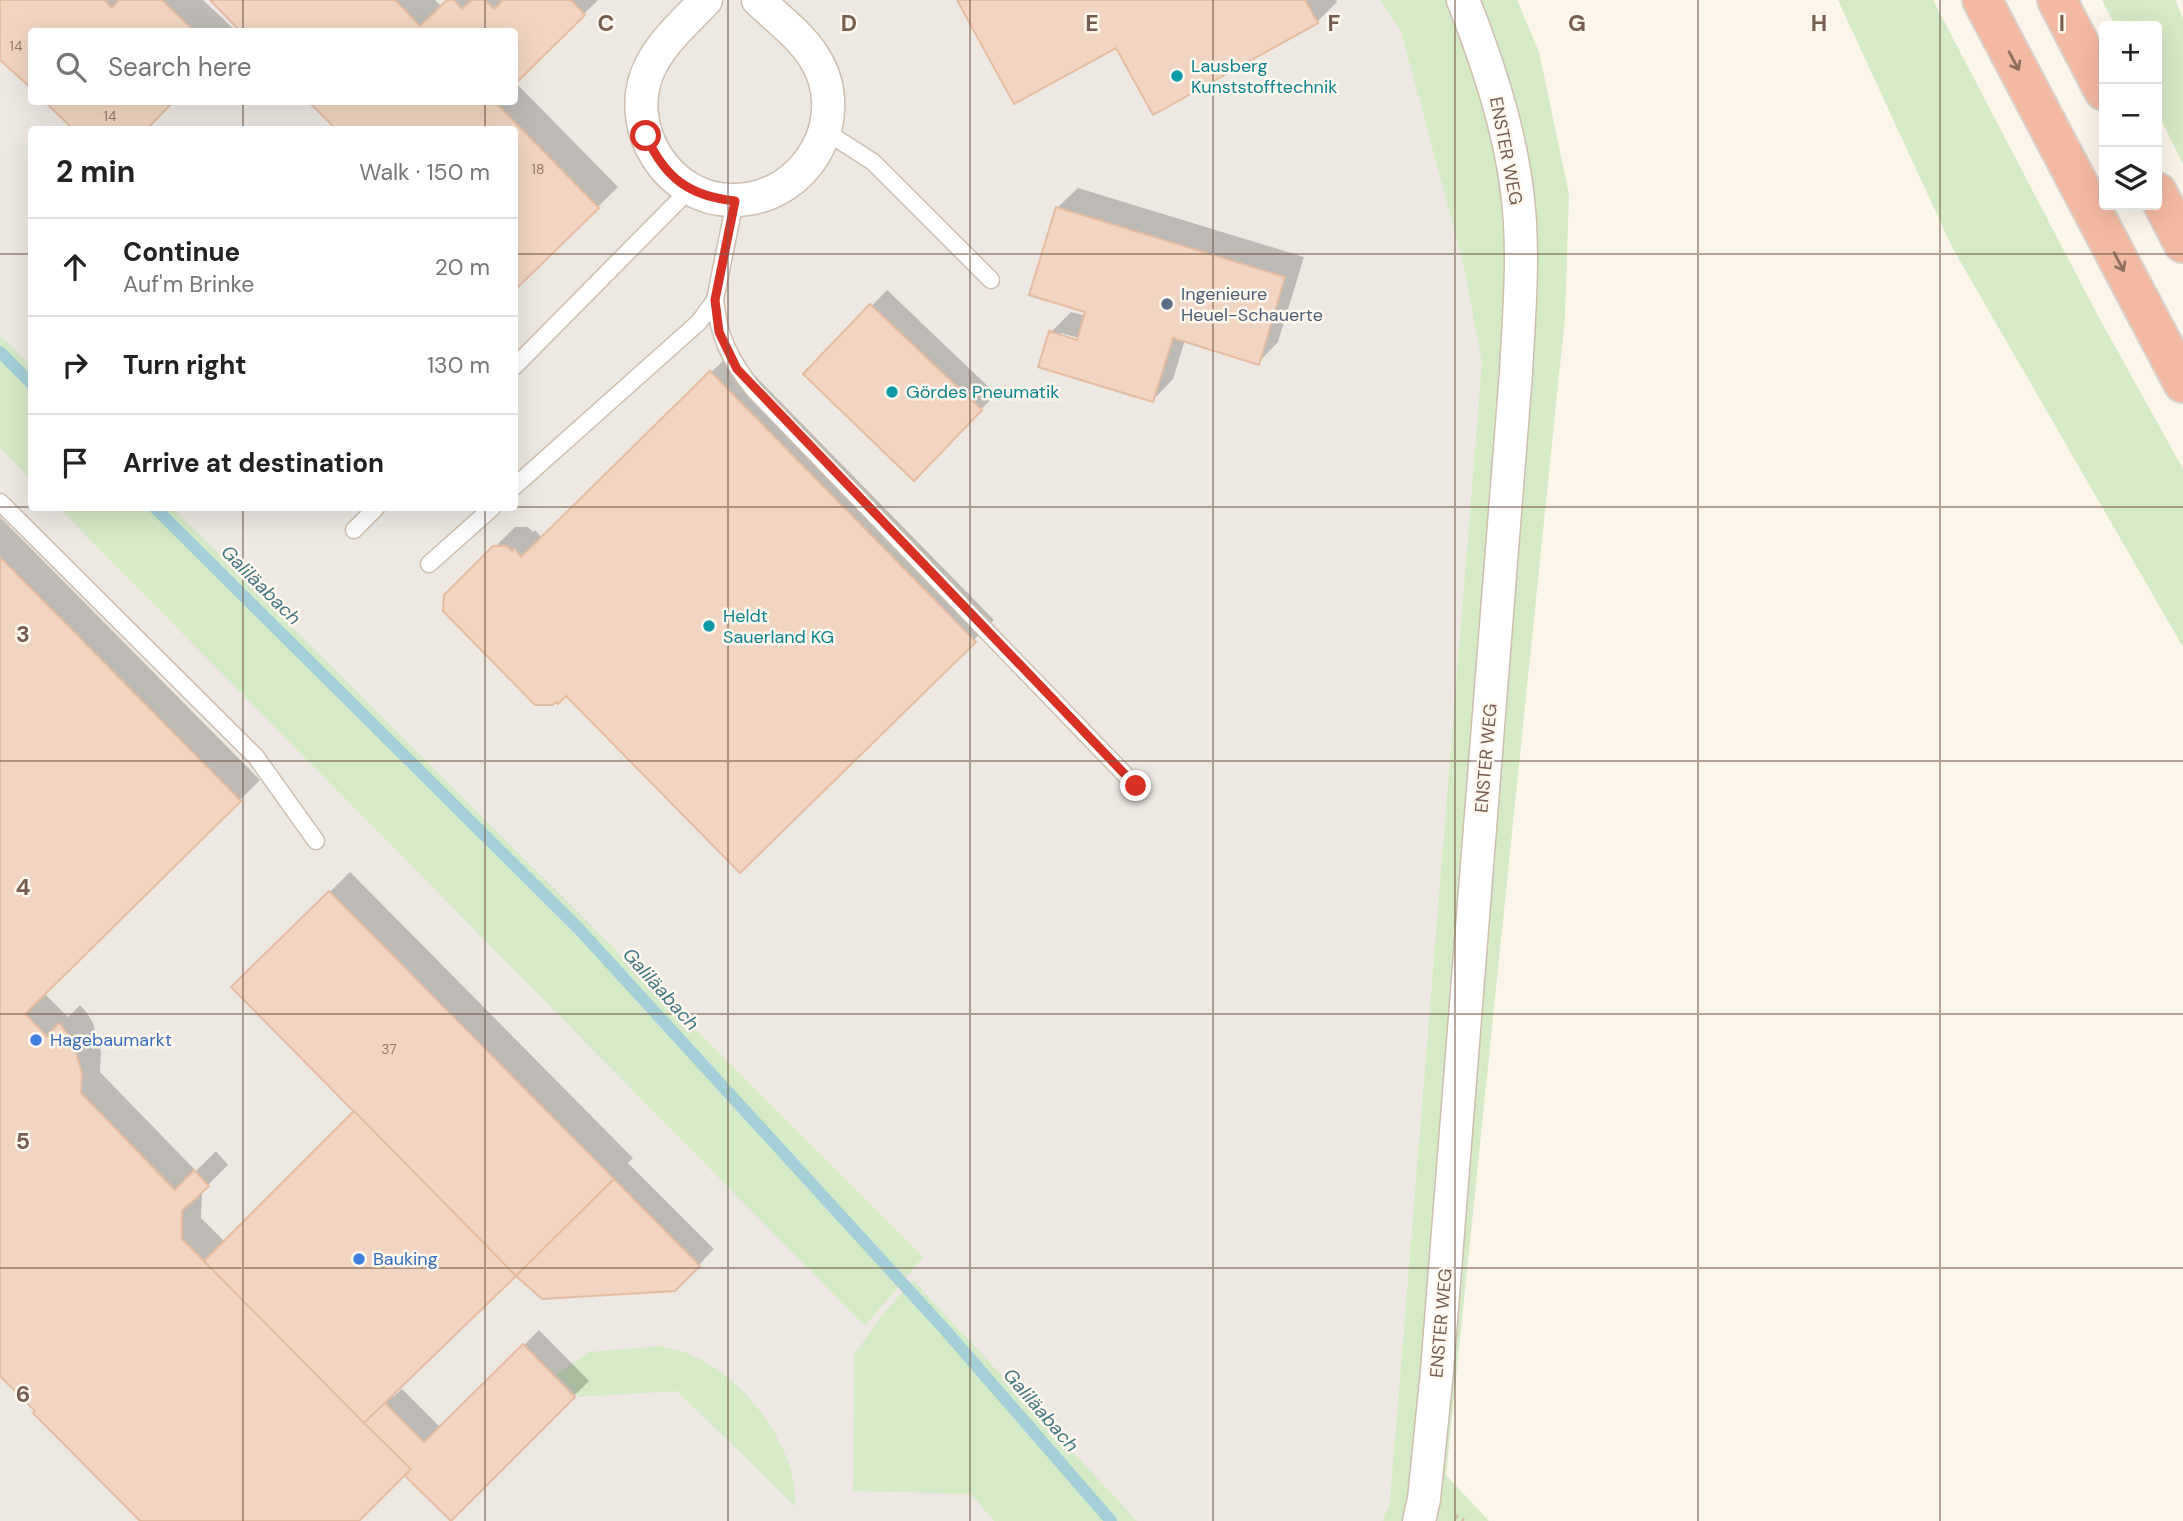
<!DOCTYPE html>
<meta charset="utf-8">
<style>
body{margin:0;font-family:"DM Sans",sans-serif;background:#f6f6f6;color:#222}
.controls{position:absolute;right:21px;top:21px;display:grid;overflow:hidden;border-radius:7px;box-shadow:0 7px 28px #0002}
.controls button{width:63px;height:63px;display:grid;place-items:center;padding:0;border:0;border-bottom:2px solid #e0e0e0;background:#fff;color:#222;font:35px sans-serif}
.stop{position:absolute;width:21px;height:21px;margin:-16px;border:5px solid #d93025;border-radius:50%;background:#fff}
.stop.end{background:#d93025;border-color:#fff;box-shadow:0 2px 7px #0008}
.list{margin:0;padding:0;list-style:none}
h2{display:flex;justify-content:space-between;align-items:center;height:91px;margin:0;padding:0 28px;font-size:30px}
h2 small{font-size:23px;font-weight:400;color:#767676}
.list li{display:grid;grid-template-columns:46px 1fr auto;gap:21px;align-items:center;box-sizing:border-box;height:98px;padding:0 28px;border-top:2px solid #e0e0e0}
.list b{display:block;font-size:26px;white-space:nowrap}
.list p{margin:0;font-size:23px;white-space:nowrap;color:#767676}
.list em{font-size:23px;font-style:normal;color:#767676}
.icon{flex:none;width:38px;height:38px;fill:none;stroke:currentColor;stroke-width:2;stroke-linecap:round;stroke-linejoin:round}
.map{position:relative;flex:none;width:2183px;height:1521px;overflow:hidden}
.search{position:absolute;background:#fff;box-shadow:0 7px 28px #0002;left:28px;top:28px;width:490px;height:77px;display:flex;align-items:center;gap:18px;box-sizing:border-box;padding:0 24px;border-radius:7px;color:#767676;font-size:26px}
.panel{position:absolute;background:#fff;box-shadow:0 7px 28px #0002;left:28px;top:126px;width:490px;height:385px;border-radius:7px}
.map>svg:first-child{display:block}
.industrial{fill:#ede8e2;fill-rule:evenodd}
.green{fill:#d5eac7}
.shadow{fill:#0003;fill-rule:evenodd}
.lines{fill:none;stroke-linecap:round;stroke-linejoin:round}
.stream{stroke:#a4cfd8;stroke-width:12}
.building{fill:#f1d5c2;stroke:#e4bca2;stroke-width:2}
.service-casing{stroke:#cebeaf;stroke-width:19}
.minor-casing{stroke:#cebeaf;stroke-width:35}
.motorway-casing{stroke:#d9d2cd;stroke-width:42}
.path{stroke:#d7b9a4;stroke-width:4.5;stroke-dasharray:2 5;stroke-linecap:butt}
.service{stroke:#fff;stroke-width:16}
.minor{stroke:#fff;stroke-width:32}
.motorway{stroke:#f4b9a2;stroke-width:38}
.oneway{stroke:#906f5e}
.route{stroke:#d93025;stroke-width:9}
.grid{fill:none;stroke:#775d4d;stroke-width:2;stroke-opacity:0.55}
.culture-dot{fill:#0f9aa8;stroke:#fff9f0;stroke-width:2.5}
.service-dot{fill:#5c6f8a;stroke:#fff9f0;stroke-width:2.5}
.shop-dot{fill:#3f7fe0;stroke:#fff9f0;stroke-width:2.5}
.labels{text-anchor:middle;dominant-baseline:central;stroke-width:5;stroke-linejoin:round;paint-order:stroke}
.number-label{font-size:14px;fill:#967b6a}
.culture-label{font-size:18px;fill:#0d838f;stroke:#fff9f0;text-anchor:start}
.street-label{font-size:18px;fill:#775d4d;stroke:#fff9f0}
.service-label{font-size:18px;fill:#4e5e75;stroke:#fff9f0;text-anchor:start}
.shop-label{font-size:18px;fill:#366cbe;stroke:#fff9f0;text-anchor:start}
.water-label{font-size:19px;font-style:italic;fill:#437783;stroke:#fff9f0}
.grid-label{font-size:23px;text-anchor:middle;font-weight:bold;fill:#775d4d;stroke:#fff9f0;stroke-width:5;stroke-linejoin:round;paint-order:stroke}
</style>
<div class="map">
<svg width="2183" height="1521" viewBox="0 0 2183 1521">
<rect width="100%" height="100%" fill="#fcf5e9"/>
<path class="industrial" d="M0,0h1380l21,30 62,233 19,99 -92,1138 -7,21h-1383zM32,32h482v70h-482zM32,130h482v378h-482z"/>
<g class="green">
<polygon points="1380,0 1517,0 1539,52 1569,194 1565,317 1446,1475 1489,1521 1383,1521 1390,1500 1482,362 1463,263 1401,31"/>
<polygon points="1838,0 1933,0 2097,314 2183,469 2183,647 1952,247"/>
<polygon points="2102,0 2175,0 2183,18 2183,164 2157,111 2157,26 2115,26"/>
<polygon points="0,335 31,366 31,480 0,448"/>
<polygon points="59,508 173,508 923,1257 865,1326"/>
<polygon points="913,1280 1137,1521 994,1521 971,1494 853,1491 854,1355 879,1319"/>
<path d="M660,1346c10,3 22,5 31,9 47,20 85,68 100,115 3,12 4,25 5,37l-119,-116 -98,6 -23,-23 34,-22z"/>
</g>
<g class="shadow">
<polygon points="0,0 203,0 237,32 32,32 0,57"/>
<polygon points="213,0 435,0 442,7 449,0 598,0 515,82 618,187 514,289 514,130 340,130 312,102 514,102 514,32 244,32"/>
<polygon points="959,0 1336,0 1337,2 1317,22 1117,45"/>
<polygon points="47,102 172,102 145,130 77,130"/>
<path d="M1078,188l226,69 -26,85 -20,21 -73,-23 -12,39 -20,21 -102,-68 20,-20 15,4 -29,-108zM1061,333l25,7 -1,4 -24,-8z"/>
<polygon points="887,290 996,394 929,463 806,374"/>
<polygon points="732,352 994,620 740,871 566,693 446,596 515,527 528,527 533,532 535,530 542,538"/>
<polygon points="0,517 260,780 44,993 68,1017 80,1005 87,1013 93,1023 101,1052 100,1072 196,1171 216,1151 228,1165 202,1191 201,1218 225,1242 356,1111 234,987 350,872 633,1158 628,1163 714,1249 675,1290 607,1189 391,1395 393,1397 402,1389 441,1428 539,1330 589,1381 451,1518 416,1462 356,1521 143,1521 0,1375"/>
</g>
<g class="lines">
<g class="stream">
<polyline points="0,352 32,384"/>
<polyline points="155,508 579,929 947,1332 1111,1521"/>
</g>
</g>
<g class="building">
<polygon points="0,0 104,0 112,8 119,0 162,0 195,32 32,32 32,89 0,60"/>
<polygon points="210,0 395,0 420,26 447,0 454,0 462,9 472,0 485,0 494,9 503,0 571,0 585,15 514,85 514,32 241,32"/>
<polygon points="957,0 1305,0 1318,23 1153,115 1116,48 1014,104"/>
<polygon points="45,102 173,102 146,130 74,130"/>
<polygon points="309,102 498,102 496,103 599,208 514,291 514,130 337,130"/>
<polygon points="1056,207 1285,277 1259,365 1173,338 1153,402 1038,367 1049,331 1077,340 1085,312 1029,295"/>
<polygon points="870,304 982,410 914,481 803,374"/>
<polygon points="710,371 976,642 740,873 566,696 558,704 556,702 553,705 535,705 443,611 444,595 493,546 507,546 512,551 514,548 521,557"/>
<polygon points="0,557 241,801 25,1014 47,1036 59,1023 67,1033 73,1043 82,1073 81,1093 175,1190 194,1170 209,1186 182,1211 182,1239 411,1469 359,1521 140,1521 33,1413 35,1411 0,1376"/>
<polygon points="329,891 614,1179 516,1276 231,987"/>
<polygon points="354,1111 516,1276 364,1423 204,1261"/>
<polygon points="614,1179 700,1266 675,1291 542,1299 516,1276"/>
<polygon points="523,1344 575,1397 451,1521 405,1476 411,1469 364,1423 385,1403 424,1442"/>
</g>
<g class="lines">
<g class="service-casing">
<g id="service">
<polyline points="825,131 873,162 991,280"/>
<path d="M715,300c3,36 16,62 39,90l382,396"/>
<polyline points="514,367 690,189"/>
<polyline points="514,487 699,322 715,300 735,201"/>
<polyline points="0,502 256,757 316,841"/>
<polyline points="354,530 376,508"/>
<polyline points="429,564 492,508"/>
</g>
</g>
<g class="minor-casing">
<g id="minor">
<path d="M706,0c-19,20 -42,40 -55,65 -31,60 17,138 85,135 71,-2 117,-82 78,-143 -14,-22 -37,-39 -56,-57"/>
<path d="M1419,1521l5,-22 13,-128 79,-998c3,-60 9,-122 1,-182 -8,-65 -30,-130 -54,-191"/>
</g>
</g>
<g class="motorway-casing">
<g id="motorway">
<polyline points="1982,0 2183,383"/>
<polyline points="2057,0 2104,91"/>
<polyline points="2157,192 2183,243"/>
</g>
</g>
<polyline class="path" points="1456,1516 1465,1521"/>
<use href="#service" class="service"/>
<use href="#minor" class="minor"/>
<use href="#motorway" class="motorway"/>
</g>
<defs><path id="oneway-shaft" d="M-6 0H5M1.5-3L5.5 0L1.5 3" fill="none" stroke-width="1.6" stroke-linecap="round" stroke-linejoin="round" transform="scale(1.75)"/></defs>
<g class="oneway">
<use href="#oneway-shaft" transform="translate(2014 61) rotate(62)"/>
<use href="#oneway-shaft" transform="translate(2119 262) rotate(62)"/>
</g>
<g class="lines">
<path class="route" d="M646,136c19,42 43,60 89,65l-20,99 4,32 18,37 399,417"/>
</g>
<path class="grid" d="M243,0v32M485,0v32M728,0v1521M970,0v1521M1213,0v1521M1455,0v1521M1698,0v1521M1940,0v1521M243,102v28M485,102v28M0,254h32M514,254h1669M0,507h32M514,507h1669M243,508v1013M485,508v1013M0,761h2183M0,1014h2183M0,1268h2183"/>
<g class="culture-dot">
<circle cx="1177" cy="76" r="7"/>
<circle cx="892" cy="392" r="7"/>
<circle cx="709" cy="626" r="7"/>
</g>
<circle class="service-dot" cx="1167" cy="304" r="7"/>
<g class="shop-dot">
<circle cx="36" cy="1040" r="7"/>
<circle cx="359" cy="1259" r="7"/>
</g>
<g class="labels">
<g class="number-label">
<text x="16" y="46">14</text>
<text x="110" y="116">14</text>
<text x="538" y="169">18</text>
<text x="389" y="1049">37</text>
</g>
<g class="culture-label">
<text x="1191" y="66">Lausberg<tspan x="1191" dy="21">Kunststofftechnik</tspan></text>
<text x="906" y="392">Gördes Pneumatik</text>
<text x="723" y="616">Heldt<tspan x="723" dy="21">Sauerland KG</tspan></text>
</g>
<g class="street-label">
<text transform="translate(1506 151) rotate(79)">ENSTER WEG</text>
<text transform="translate(1486 758) rotate(-85)">ENSTER WEG</text>
<text transform="translate(1441 1323) rotate(-85)">ENSTER WEG</text>
</g>
<g class="service-label">
<text x="1181" y="294">Ingenieure<tspan x="1181" dy="21">Heuel-Schauerte</tspan></text>
</g>
<g class="shop-label">
<text x="50" y="1040">Hagebaumarkt</text>
<text x="373" y="1259">Bauking</text>
</g>
<g class="water-label">
<text transform="translate(261 585) rotate(45)">Galiläabach</text>
<text transform="translate(661 989) rotate(48)">Galiläabach</text>
<text transform="translate(1041 1410) rotate(49)">Galiläabach</text>
</g>
</g>
<g class="grid-label">
<text x="606" y="31">C</text>
<text x="849" y="31">D</text>
<text x="1092" y="31">E</text>
<text x="1334" y="31">F</text>
<text x="1577" y="31">G</text>
<text x="1819" y="31">H</text>
<text x="2062" y="31">I</text>
<text x="23" y="642">3</text>
<text x="23" y="895">4</text>
<text x="23" y="1149">5</text>
<text x="23" y="1402">6</text>
</g>
</svg>
<div class="controls">
<button>+</button>
<button>−</button>
<button><svg class="icon" aria-label="layers" viewBox="0 0 24 24"><path d="M12 4l9 5-9 5-9-5zM3 14l9 5 9-5"/></svg></button>
</div>
<div class="stop" style="left:646px;top:136px"></div>
<div class="stop end" style="left:1136px;top:786px"></div>
<div class="search"><svg class="icon" aria-label="search" viewBox="0 0 24 24"><circle cx="10" cy="10" r="6"/><path d="M15 15l6 6"/></svg>Search here</div>
<section class="panel">
<h2>2 min<small>Walk · 150 m</small></h2>
<ul class="list">
<li><svg class="icon" aria-label="ahead" viewBox="0 0 24 24"><path d="M12 20V5M6 11l6-6 6 6"/></svg><div><b>Continue</b><p>Auf'm Brinke</p></div><em>20 m</em></li>
<li><svg class="icon" aria-label="right" viewBox="0 0 24 24"><path d="M7 20v-9h11M14 6l5 5-5 5"/></svg><div><b>Turn right</b></div><em>130 m</em></li>
<li><svg class="icon" aria-label="arrive" viewBox="0 0 24 24"><path d="M6 21V4h12l-3 4 3 4H6"/></svg><div><b>Arrive at destination</b></div></li>
</ul>
</section>
</div>
